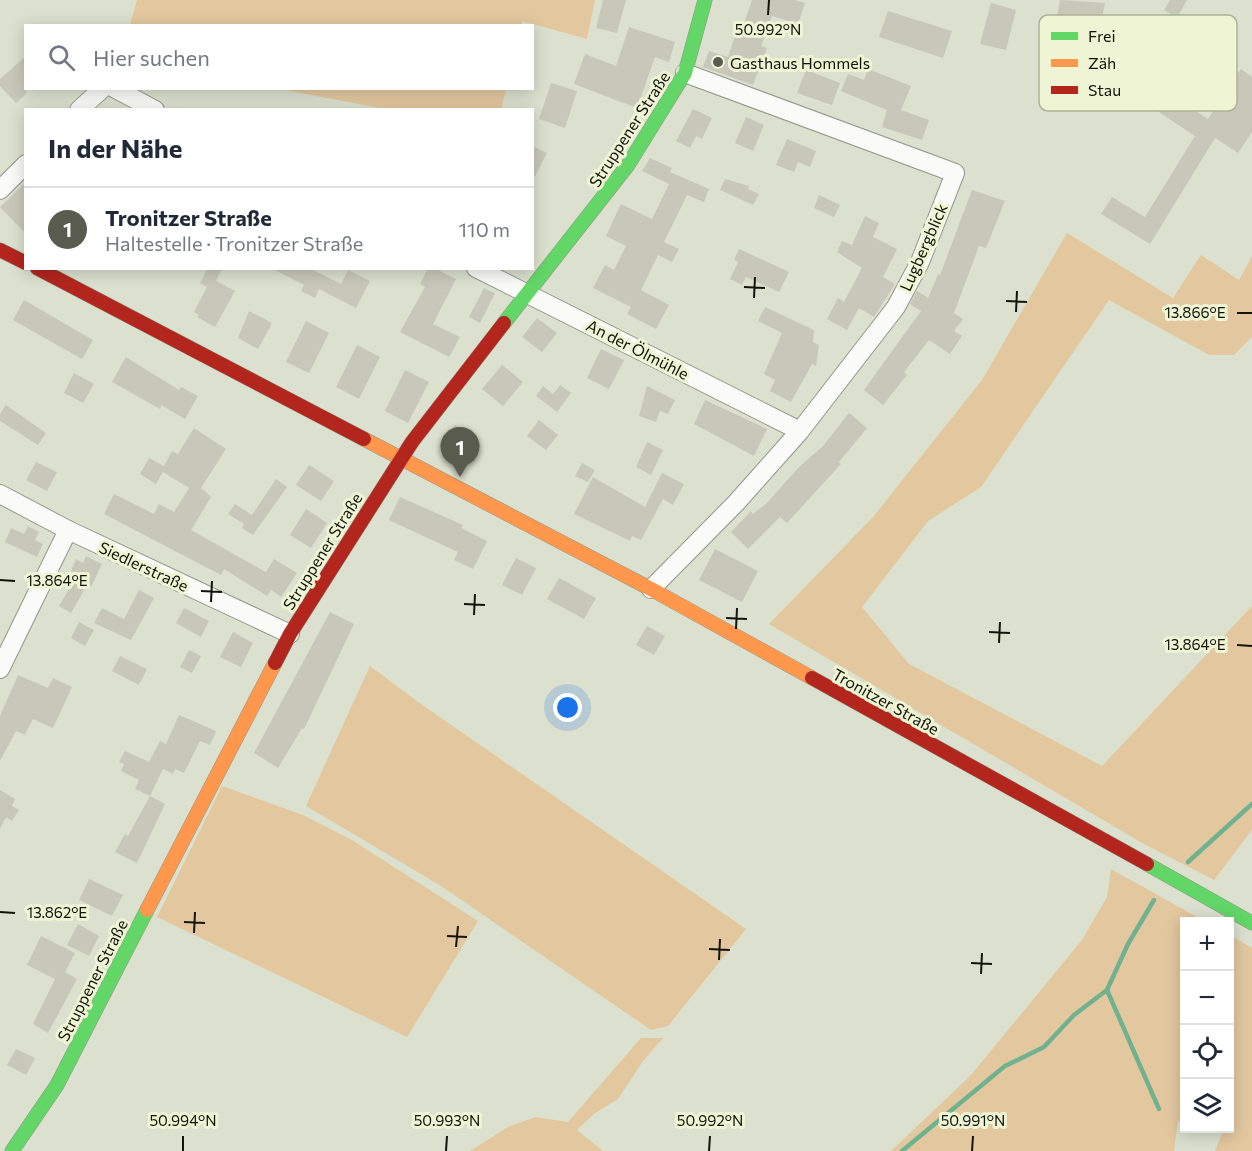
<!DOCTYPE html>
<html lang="de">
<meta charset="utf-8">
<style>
body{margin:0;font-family:Commissioner,sans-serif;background:#f6f6f7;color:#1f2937}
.controls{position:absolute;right:18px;bottom:18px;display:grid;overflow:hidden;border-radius:0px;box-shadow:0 3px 15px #0003}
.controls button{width:54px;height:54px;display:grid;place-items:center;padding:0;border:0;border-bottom:2px solid #e0e1e3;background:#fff;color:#1f2937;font:30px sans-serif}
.you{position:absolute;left:568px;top:708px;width:21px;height:21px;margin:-15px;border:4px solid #fff;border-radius:50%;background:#1a73e8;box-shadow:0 0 0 9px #1a73e833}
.badge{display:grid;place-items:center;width:39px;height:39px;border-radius:50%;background:#595b4e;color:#fff;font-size:20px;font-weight:700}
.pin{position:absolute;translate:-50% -50px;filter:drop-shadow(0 2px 3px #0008)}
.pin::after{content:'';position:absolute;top:32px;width:21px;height:18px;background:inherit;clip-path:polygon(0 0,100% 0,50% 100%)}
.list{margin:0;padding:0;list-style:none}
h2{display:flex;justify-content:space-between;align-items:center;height:78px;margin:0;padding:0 24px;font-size:26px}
h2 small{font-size:20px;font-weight:400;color:#747a83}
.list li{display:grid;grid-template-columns:39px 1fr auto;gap:18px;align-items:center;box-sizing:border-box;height:84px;padding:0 24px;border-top:2px solid #e0e1e3}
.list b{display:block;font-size:22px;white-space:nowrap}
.list p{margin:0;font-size:20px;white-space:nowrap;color:#747a83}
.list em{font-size:20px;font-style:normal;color:#747a83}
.icon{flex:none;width:33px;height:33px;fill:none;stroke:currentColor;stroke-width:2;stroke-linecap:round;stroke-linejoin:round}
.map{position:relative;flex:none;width:1252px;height:1151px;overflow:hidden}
.search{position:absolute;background:#fff;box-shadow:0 3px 15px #0003;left:24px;top:24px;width:510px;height:66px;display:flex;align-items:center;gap:15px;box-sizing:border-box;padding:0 21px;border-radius:0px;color:#747a83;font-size:22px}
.panel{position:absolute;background:#fff;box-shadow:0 3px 15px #0003;left:24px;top:108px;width:510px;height:162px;border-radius:0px}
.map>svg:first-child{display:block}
.green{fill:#e3c89f}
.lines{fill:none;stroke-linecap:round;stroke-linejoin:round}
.stream{stroke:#70b290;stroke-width:4.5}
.building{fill:#c8c8ba}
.street-casing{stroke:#939688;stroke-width:20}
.fast-casing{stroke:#939688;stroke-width:15}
.slow-casing{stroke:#939688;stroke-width:15}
.jam-casing{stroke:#939688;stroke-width:15}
.street{stroke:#fafaf8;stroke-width:18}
.fast{stroke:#63d668;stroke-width:14}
.slow{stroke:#ff974d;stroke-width:14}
.jam{stroke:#b3261e;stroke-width:14}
.ticks{fill:none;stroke:#121409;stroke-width:2}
.poi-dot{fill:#595b4e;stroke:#eef4d4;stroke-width:2}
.labels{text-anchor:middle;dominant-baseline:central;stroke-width:6;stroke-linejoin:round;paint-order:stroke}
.poi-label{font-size:16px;fill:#121409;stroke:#eef4d4;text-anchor:start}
.street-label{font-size:16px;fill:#121409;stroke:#eef4d4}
.key{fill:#eef4d4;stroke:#acb197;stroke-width:1.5}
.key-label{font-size:16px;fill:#121409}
.ticks-label{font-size:15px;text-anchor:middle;fill:#121409;stroke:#eef4d4;stroke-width:6;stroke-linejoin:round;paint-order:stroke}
</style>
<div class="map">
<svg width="1252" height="1151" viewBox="0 0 1252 1151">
<rect width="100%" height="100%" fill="#dce0ce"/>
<g class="green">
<polygon points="137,0 595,0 587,39 522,21 521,26 130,25"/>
<polygon points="280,89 506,89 501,110 385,109"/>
<polygon points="1067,233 1173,298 1201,255 1239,280 1252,256 1252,337 1234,355 1209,355 1109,300 981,487 928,521 862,607 909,664 1102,766 1252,606 1252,830 1214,880 1144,844 769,624 873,517 982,380"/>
<polygon points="370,666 418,702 746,929 668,1026 651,1030 441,886 306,806"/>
<polygon points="222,786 303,815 352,840 478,921 407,1037 157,917"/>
<polygon points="1111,869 1204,921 1184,922 1184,1121 1178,1121 1174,1151 891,1151 971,1075 1082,940 1107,897"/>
<polygon points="1230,935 1252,948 1252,1151 1215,1151 1224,1129 1230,1128"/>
<polygon points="641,1038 663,1038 643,1061 618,1099 594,1114 577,1130 603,1151 470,1151 508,1127 535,1117 568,1122"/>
</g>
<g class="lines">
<g class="stream">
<polyline points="1188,862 1252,804"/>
<polyline points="1107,990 1159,1109"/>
<polyline points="902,1151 1005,1066 1044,1047 1074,1015 1107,990 1128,944 1154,900"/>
</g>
</g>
<g class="building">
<polygon points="603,0 626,0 617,33 596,28"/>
<polygon points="752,0 795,0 805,3 798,24 772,16 761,46 767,48 753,85 703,67 709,51 728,57 735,36 739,38"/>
<polygon points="1060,0 1105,3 1100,29 1056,21"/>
<polygon points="1170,0 1187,0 1177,18 1164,10"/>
<polygon points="991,3 1016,10 1006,50 980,44"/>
<polygon points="888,11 952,31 943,58 879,37"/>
<polygon points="629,27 675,42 669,62 655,57 637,108 574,84 585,54 616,66"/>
<polygon points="1177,32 1238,73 1241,69 1252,77 1252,132 1238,153 1215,138 1150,244 1101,214 1112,197 1145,217 1195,136 1135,96 1147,79 1208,119 1226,91 1165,50"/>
<polygon points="26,56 26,94 16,103 0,86 0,79"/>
<polygon points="868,69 911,86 901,110 929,120 922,140 882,127 887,110 841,91 848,74 864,80"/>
<polygon points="806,70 840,83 832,105 797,93"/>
<polygon points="551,83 577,91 565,128 539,119"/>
<polygon points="693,109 712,118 702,139 696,136 690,148 676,141"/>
<polygon points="746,117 764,125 753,151 735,143"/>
<polygon points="787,139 816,151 810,167 798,162 794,172 776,165"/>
<polygon points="532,146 547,153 532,182"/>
<polygon points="650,158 672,168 670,172 709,189 704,202 687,195 664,242 679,249 672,262 658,255 641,290 669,305 656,329 627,314 631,307 593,288 605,265 614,270 626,246 606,236 621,204 652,219 669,184 642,171"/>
<polygon points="725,179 749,186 748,189 759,194 753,205 720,190"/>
<polygon points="26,182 26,234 0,207"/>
<polygon points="972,190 1005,201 986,248 979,246 954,313 963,319 954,331 962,336 950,354 929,340 904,372 907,375 883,405 864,390 921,311 910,304 917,291 928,298 938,274 940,275"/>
<polygon points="819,195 840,205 834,217 814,208"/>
<polygon points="865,216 879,223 873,237 897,249 883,277 895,284 874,317 859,308 847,330 827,319 838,298 844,302 862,268 837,252 842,241 852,245"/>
<polygon points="739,249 789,272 779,292 746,277 742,285 730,279 738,262 734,260"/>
<polygon points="208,268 222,268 216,281 235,291 215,327 197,317 199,315 194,312 207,287 200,283"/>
<polygon points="271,268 309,268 341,284 348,270 370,281 356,308 319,289 315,298 301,291 304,285"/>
<polygon points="428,268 434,268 456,279 433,324 460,337 449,357 400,332 425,287 420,284"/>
<polygon points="484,288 495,293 480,323 469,317"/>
<polygon points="24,300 93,340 82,359 13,320"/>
<polygon points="765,307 814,330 813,342 819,345 816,366 812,364 791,402 770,391 775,380 764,374 782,333 758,321"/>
<polygon points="249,311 272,323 258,349 238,338"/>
<polygon points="537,318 557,333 542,352 522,337"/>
<polygon points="306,321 329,333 309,373 286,362"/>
<polygon points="357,345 380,357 359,399 336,387"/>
<polygon points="601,349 624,360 609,389 587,378"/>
<polygon points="126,357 179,390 181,387 198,396 185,419 161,405 160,409 112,382"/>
<polygon points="502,365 523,382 503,406 482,389"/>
<polygon points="405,370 429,382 408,423 385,411"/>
<polygon points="74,373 94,384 83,403 64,393"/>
<polygon points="560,385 571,393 557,412 536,396 543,386 553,394"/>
<polygon points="647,386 675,400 668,414 660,411 656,422 639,416"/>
<polygon points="705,400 767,429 754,456 694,424"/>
<polygon points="6,405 46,433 38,445 0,421 0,414"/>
<polygon points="849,413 867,428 839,462 841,464 787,523 780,517 748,549 731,532 751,511 753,514 766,504 799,467 823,446"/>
<polygon points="539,420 558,435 546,450 527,436"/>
<polygon points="455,425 473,440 459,457 441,442"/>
<polygon points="194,428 226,449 201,488 211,497 191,530 266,572 274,559 297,573 281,597 271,590 267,596 224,569 221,575 104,514 114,494 154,514 159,504 174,512 189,488 163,472 156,484 140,474 149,458 164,466 172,451 178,454"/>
<polygon points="647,442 663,450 651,475 636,467"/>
<polygon points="36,462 57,472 47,491 26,480"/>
<polygon points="582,463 595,470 588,482 575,476"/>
<polygon points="309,465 334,481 321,501 296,485"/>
<polygon points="662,473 684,484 673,505 663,499 641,540 632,536 630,541 574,514 593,477 645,507"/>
<polygon points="276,479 287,487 253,535 242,528 244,524 228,514 235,504 252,515"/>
<polygon points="400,497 463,525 461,528 487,541 473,569 454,560 458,552 389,520"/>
<polygon points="306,509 327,523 311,548 290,535"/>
<polygon points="28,526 39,532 35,540 43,544 37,557 5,542 11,528 24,534"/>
<polygon points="715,549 758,571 742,602 699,580"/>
<polygon points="86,556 102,564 91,587 87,585 71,613 59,606 78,574 71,571 76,559 83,563"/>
<polygon points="516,558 536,568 522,595 502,585"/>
<polygon points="559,578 596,598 584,619 547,599"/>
<polygon points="139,590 154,598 131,640 94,623 102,608 124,619"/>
<polygon points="184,608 209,621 201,637 176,623"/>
<polygon points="330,612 354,624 304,729 302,728 278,768 254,753"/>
<polygon points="79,622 94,630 85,646 71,638"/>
<polygon points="647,626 665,636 654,655 636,645"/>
<polygon points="233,632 253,643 241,667 220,657"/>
<polygon points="189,650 201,656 192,673 180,667"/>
<polygon points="120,656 147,669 139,685 112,671"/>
<polygon points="18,675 48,688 53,678 72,687 53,728 33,719 25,735 16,731 0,761 0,716"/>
<polygon points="179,715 216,731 210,745 200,741 184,773 175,769 173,774 163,769 150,796 135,789 139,780 121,771 124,764 119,762 125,751 149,762 160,741 166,744"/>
<polygon points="0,790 15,799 12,806 19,810 12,821 6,817 0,829"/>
<polygon points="150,796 165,804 137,863 115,852 125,834 128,836"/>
<polygon points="89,879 123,895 112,916 79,900"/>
<polygon points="78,924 99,936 89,956 67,945"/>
<polygon points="41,936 75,953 65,972 77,979 48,1033 33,1024 55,979 27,965"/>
<polygon points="16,1049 35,1058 26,1075 7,1065"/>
</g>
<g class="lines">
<g class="street-casing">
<g id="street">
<polyline points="114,88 155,110"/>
<polyline points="79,110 103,88"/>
<polyline points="0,190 26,164"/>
<polyline points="476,268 800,431"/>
<polyline points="0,494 68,530 290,634"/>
<polyline points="651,589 736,503 800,431 896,307 920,262 955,173 685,73"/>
<polyline points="0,669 68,530"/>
</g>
</g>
<g class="fast-casing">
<g id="fast">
<polyline points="504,323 628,165 685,73 705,0"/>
<polyline points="1147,864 1252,923"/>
<polyline points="12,1151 57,1085 147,910"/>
</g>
</g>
<g class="slow-casing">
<g id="slow">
<polyline points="364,439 651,589 812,678"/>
<polyline points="147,910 275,663"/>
</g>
</g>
<g class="jam-casing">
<g id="jam">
<polyline points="0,250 26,263"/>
<polyline points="37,268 364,439"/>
<polyline points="275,663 290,634 412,442 504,323"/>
<polyline points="812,678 1147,864"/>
</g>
</g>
<use href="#street" class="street"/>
<use href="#fast" class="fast"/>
<use href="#slow" class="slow"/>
<use href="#jam" class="jam"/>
</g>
<path class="ticks" d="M768,15l1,-15M744,287l21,1M754,298l1,-21M1006,301l21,1M1016,312l1,-21M1237,313h15M0,580l15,1M201,591l21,1M211,602l1,-21M464,604l21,1M474,615l1,-21M726,618l21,1M736,629l1,-21M989,632l21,1M999,643l1,-21M1237,645l15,1M0,912l15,1M184,922l21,1M194,933l1,-21M447,936l20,1M456,947l2,-21M709,949l21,1M719,960l1,-21M971,963l21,1M981,974l1,-21M183,1151v-15M446,1151l1,-15M709,1151l1,-15M972,1151l1,-15"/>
<circle class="poi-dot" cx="718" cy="62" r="6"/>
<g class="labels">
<g class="poi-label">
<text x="730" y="62">Gasthaus Hommels</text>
</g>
<g class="street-label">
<text transform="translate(629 129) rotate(-57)">Struppener Straße</text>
<text transform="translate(923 247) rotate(-66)">Lugbergblick</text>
<text transform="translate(638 349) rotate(27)">An der Ölmühle</text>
<text transform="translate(322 551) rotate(-58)">Struppener Straße</text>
<text transform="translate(144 566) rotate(25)">Siedlerstraße</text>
<text transform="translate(886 701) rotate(29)">Tronitzer Straße</text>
<text transform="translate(92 980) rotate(-63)">Struppener Straße</text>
</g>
</g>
<rect x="1039" y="15" width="198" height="96" rx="9" class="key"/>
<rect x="1051" y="32" width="27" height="8" fill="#63d668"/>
<rect x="1051" y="59" width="27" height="8" fill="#ff974d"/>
<rect x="1051" y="86" width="27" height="8" fill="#b3261e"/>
<g class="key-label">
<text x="1088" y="42">Frei</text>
<text x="1088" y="69">Zäh</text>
<text x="1088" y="96">Stau</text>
</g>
<g class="ticks-label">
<text x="768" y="35">50.992°N</text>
<text x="1195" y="318">13.866°E</text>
<text x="57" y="586">13.864°E</text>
<text x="1195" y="650">13.864°E</text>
<text x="57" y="918">13.862°E</text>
<text x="183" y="1126">50.994°N</text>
<text x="447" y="1126">50.993°N</text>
<text x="710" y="1126">50.992°N</text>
<text x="973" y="1126">50.991°N</text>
</g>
</svg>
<div class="controls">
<button>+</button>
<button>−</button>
<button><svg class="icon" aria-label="locate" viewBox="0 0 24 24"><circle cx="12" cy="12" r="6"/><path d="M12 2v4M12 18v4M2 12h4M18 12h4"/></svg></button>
<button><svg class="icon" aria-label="layers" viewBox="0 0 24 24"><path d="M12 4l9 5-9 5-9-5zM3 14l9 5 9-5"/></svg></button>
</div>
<div class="you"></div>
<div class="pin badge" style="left:460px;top:477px">1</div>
<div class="search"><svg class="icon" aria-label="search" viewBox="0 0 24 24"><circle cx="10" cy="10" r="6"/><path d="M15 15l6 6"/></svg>Hier suchen</div>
<section class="panel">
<h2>In der Nähe<small></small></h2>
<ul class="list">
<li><span class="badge">1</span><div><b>Tronitzer Straße</b><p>Haltestelle · Tronitzer Straße</p></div><em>110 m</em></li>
</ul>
</section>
</div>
